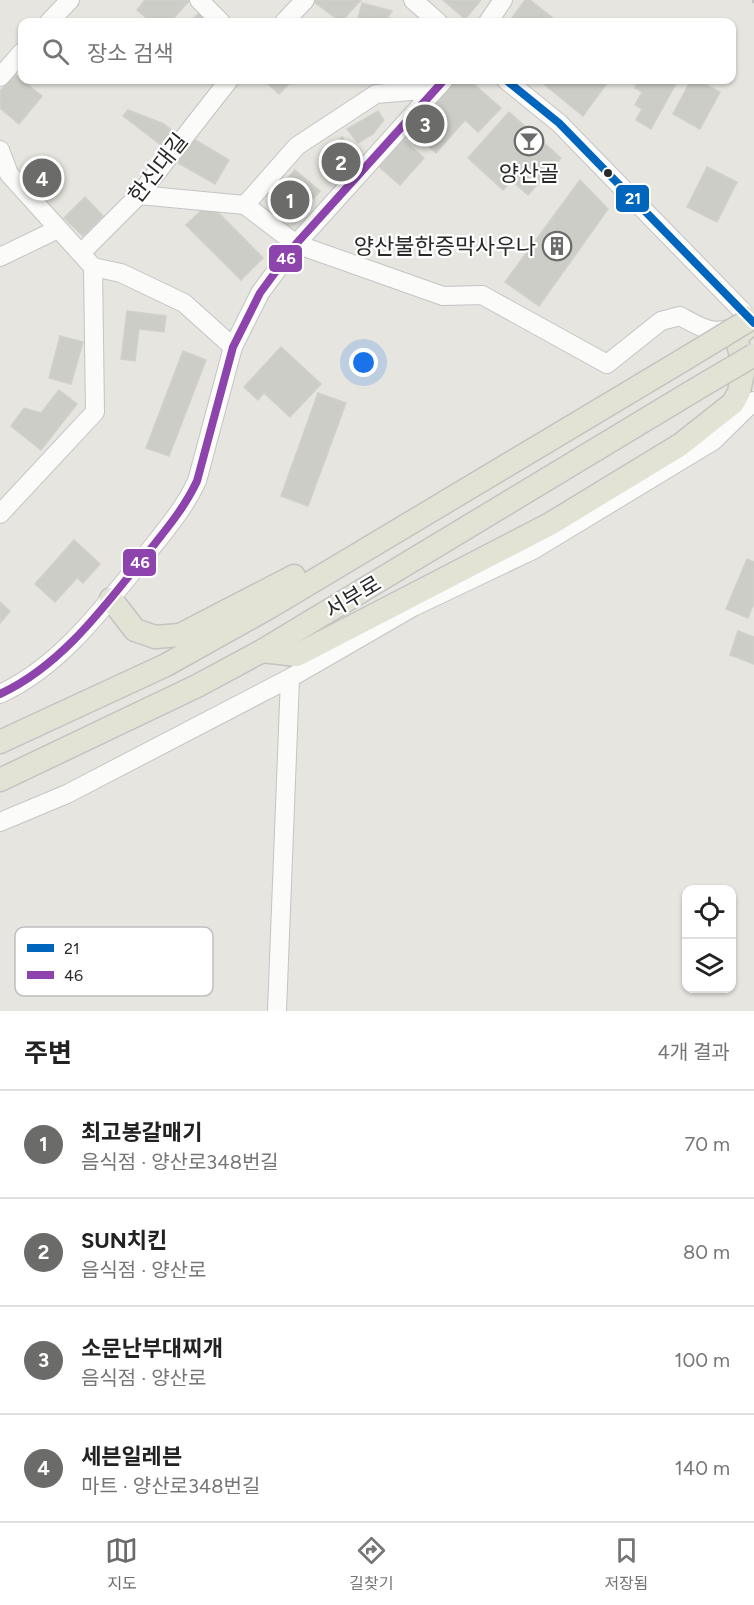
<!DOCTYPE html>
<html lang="ko">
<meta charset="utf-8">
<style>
body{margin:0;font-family:Figtree,"Noto Sans KR",sans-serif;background:#f2f2f2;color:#222}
.controls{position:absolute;right:18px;bottom:18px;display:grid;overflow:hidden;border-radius:12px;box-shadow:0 2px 4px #0004}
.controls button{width:54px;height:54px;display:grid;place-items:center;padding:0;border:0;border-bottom:2px solid #e0e0e0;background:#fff;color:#222;font:30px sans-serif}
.you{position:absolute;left:364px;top:363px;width:21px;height:21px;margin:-15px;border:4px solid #fff;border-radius:50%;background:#1a73e8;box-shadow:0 0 0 9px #1a73e833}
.badge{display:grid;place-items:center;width:39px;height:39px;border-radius:50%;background:#6b6b69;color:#fff;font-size:20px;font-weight:700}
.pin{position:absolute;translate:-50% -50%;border:3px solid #fff;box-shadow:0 2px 6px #0006}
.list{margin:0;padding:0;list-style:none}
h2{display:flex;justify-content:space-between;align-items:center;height:78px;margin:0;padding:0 24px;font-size:26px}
h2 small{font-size:20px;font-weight:400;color:#767676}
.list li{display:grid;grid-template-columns:39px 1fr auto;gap:18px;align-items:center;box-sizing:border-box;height:108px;padding:0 24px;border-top:2px solid #e0e0e0}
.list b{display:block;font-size:22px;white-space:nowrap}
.list p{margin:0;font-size:20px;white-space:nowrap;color:#767676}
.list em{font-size:20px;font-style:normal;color:#767676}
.icon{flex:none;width:33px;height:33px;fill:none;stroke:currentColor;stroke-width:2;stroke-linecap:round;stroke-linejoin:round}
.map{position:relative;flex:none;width:754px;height:1011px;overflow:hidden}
.search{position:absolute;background:#fff;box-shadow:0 2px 4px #0004;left:18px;right:18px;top:18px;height:66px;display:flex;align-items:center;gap:15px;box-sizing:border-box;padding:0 21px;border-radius:12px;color:#767676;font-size:22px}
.sheet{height:510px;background:#fff}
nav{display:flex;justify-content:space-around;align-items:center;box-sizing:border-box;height:84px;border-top:2px solid #e0e0e0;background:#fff;font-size:16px;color:#767676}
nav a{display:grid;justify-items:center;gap:3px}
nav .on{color:#6b6b69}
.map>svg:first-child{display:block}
.building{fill:#cdcdc8;stroke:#d1d0cb;stroke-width:1.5}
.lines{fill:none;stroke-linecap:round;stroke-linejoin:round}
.minor-casing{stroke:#c4c4c4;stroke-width:20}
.major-casing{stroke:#c3c3c1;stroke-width:25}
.path{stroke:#c4c4c4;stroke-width:3;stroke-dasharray:4.5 3;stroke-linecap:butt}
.minor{stroke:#fbfbfa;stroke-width:18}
.major{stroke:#e3e3d5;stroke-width:22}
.major-bridge-casing{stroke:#c3c3c1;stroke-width:25;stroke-linecap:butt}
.major-bridge{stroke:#e3e3d5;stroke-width:22}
.bus-1-casing{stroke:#fff;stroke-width:12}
.bus-2-casing{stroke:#fff;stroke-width:12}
.bus-1{stroke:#0065bd;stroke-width:8}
.bus-2{stroke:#8e44ad;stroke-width:8}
.bus-dot{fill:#292929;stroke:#fff;stroke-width:2}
.labels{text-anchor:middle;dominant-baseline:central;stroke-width:4.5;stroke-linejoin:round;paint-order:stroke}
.street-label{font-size:22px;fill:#292929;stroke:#fff}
.poi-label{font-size:22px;fill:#292929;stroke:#fff}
.key{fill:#fff;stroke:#bfbfbf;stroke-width:1.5}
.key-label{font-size:16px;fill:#292929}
.line-badge{stroke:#fff;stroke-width:2}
.badge-label{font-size:16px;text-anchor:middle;font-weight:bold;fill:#fff}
</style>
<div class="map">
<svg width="754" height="1011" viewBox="0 0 754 1011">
<rect width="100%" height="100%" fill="#e6e5df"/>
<g class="building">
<polygon points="145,0 190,0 170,22 151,22 137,10"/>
<polygon points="316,0 361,0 341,22 314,2"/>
<polygon points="443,0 481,0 465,19"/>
<polygon points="525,0 530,0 558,22 509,22"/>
<polygon points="362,3 392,11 385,22 357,22"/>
<polygon points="201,11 213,22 190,22"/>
<polygon points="15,74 42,96 19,124 0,108 0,91"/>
<polygon points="264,80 293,80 279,94"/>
<polygon points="452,80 469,80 501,108 478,132 465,120 436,153 408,128"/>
<polygon points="539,80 602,80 607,83 583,116"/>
<polygon points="639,80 678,80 651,129 636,120 642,109 635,105 642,92 635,88"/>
<polygon points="691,80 697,80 720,92 700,129 673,114"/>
<polygon points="128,110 162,123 173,131 161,145 123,116"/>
<polygon points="378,111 384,120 373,134 358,143 347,129"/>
<polygon points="509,112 561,158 528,195 512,181 503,190 468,158"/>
<polygon points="342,137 356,155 334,179 329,169 328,153"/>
<polygon points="192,138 229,160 215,184 178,163"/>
<polygon points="402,138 424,158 400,185 377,165"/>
<polygon points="707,167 737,182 717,222 687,207"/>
<polygon points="295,170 320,191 294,221 269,199"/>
<polygon points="580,180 608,209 539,306 505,282"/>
<polygon points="85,197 103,216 83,236 64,218"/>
<polygon points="209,203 263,258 241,280 186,225"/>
<polygon points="127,311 166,316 164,332 139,329 135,361 121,359"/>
<polygon points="60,336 83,342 71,384 49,378"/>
<polygon points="281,347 321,384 290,417 264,393 258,400 244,387"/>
<polygon points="183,351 206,360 169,456 146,448"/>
<polygon points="59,390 77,404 41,450 11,426 24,408 41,413"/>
<polygon points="318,393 346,403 308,506 281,496"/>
<polygon points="74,540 100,564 83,583 77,578 55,602 35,584"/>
<polygon points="747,559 754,562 754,603 748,618 726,609"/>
<polygon points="0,602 10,611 0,623"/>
<polygon points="738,631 754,637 754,664 730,655"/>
</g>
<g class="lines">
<g class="minor-casing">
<g id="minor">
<polyline points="199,0 221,22"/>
<polyline points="413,0 438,22"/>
<polyline points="49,22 70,0"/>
<polyline points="284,22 305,0"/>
<polyline points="488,22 503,0"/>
<polyline points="0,77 22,52"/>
<polyline points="506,80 559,123 754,323"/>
<polyline points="0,150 9,174 93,267 95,412 0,514"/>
<polyline points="139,195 245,205 297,146 376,94 435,89"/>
<path d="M245,205l51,39 147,52 39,-1 125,69 54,-43 19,-5c17,9 32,20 51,12"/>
<polyline points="82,252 139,195 229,80"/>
<polyline points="0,257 58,229"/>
<polyline points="93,267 121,273 184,303 233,347"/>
<path d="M0,694c61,-28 104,-87 145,-138 19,-24 39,-47 52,-75l36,-134 27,-54 36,-49 148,-164"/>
<polyline points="0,822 67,794 290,678 413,607 533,550 713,441 754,401"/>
<polyline points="277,1011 290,678"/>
</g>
</g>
<g class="major-casing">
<g id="major">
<polyline points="111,599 135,630 155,637 180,635 294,576"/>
<polyline points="262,651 297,655 550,524 680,445 733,403 739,392 744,367 736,337 753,322"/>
<polyline points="0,742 166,665 268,608 683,360"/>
<polyline points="0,780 197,686 262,651 693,391"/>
</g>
</g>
<polyline class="path" points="753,0 754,3"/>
<use href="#minor" class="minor"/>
<use href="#major" class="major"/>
<g class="major-bridge-casing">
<g id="major-bridge">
<polyline points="683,360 754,317"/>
<polyline points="693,391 754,355"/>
</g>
</g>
<use href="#major-bridge" class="major-bridge"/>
<g class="bus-1-casing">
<polyline id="bus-1" points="506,80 559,123 754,323"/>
</g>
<g class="bus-2-casing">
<path id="bus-2" d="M0,694c61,-28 104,-87 145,-138 19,-24 39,-47 52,-75l36,-134 27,-54 36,-49 148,-164"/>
</g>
<use href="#bus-1" class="bus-1"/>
<use href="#bus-2" class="bus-2"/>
</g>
<defs>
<g id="bar-ring" transform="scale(1.5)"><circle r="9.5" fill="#fff" stroke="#6b6b69" stroke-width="1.5"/><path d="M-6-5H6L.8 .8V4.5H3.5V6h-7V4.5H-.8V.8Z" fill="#6b6b69"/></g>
<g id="building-ring" transform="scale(1.5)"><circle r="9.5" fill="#fff" stroke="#6b6b69" stroke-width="1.5"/><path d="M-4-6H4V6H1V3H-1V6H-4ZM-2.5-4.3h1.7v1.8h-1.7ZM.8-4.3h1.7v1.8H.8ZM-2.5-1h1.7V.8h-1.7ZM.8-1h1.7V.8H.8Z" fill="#6b6b69"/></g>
</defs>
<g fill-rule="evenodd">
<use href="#bar-ring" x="529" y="141"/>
<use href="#building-ring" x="557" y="246"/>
</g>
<circle class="bus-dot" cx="608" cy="173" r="5"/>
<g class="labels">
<g class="street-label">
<text transform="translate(158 168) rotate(-52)">한신대길</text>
<text transform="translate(353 597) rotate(-31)">서부로</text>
</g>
<g class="poi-label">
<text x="529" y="173">양산골</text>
<text x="536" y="246" text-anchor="end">양산불한증막사우나</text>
</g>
</g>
<rect x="15" y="927" width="198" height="69" rx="9" class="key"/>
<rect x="27" y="944" width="27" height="8" fill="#0065bd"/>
<rect x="27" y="971" width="27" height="8" fill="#8e44ad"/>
<g class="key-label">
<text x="64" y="954">21</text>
<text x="64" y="981">46</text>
</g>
<g class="line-badge">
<rect x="615" y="184" width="35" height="29" rx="6" fill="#0065bd"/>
<rect x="268" y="244" width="35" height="29" rx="6" fill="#8e44ad"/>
<rect x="122" y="548" width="35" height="29" rx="6" fill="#8e44ad"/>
</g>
<g class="badge-label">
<text x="633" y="204">21</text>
<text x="286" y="264">46</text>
<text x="140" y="568">46</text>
</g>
</svg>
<div class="controls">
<button><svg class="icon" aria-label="locate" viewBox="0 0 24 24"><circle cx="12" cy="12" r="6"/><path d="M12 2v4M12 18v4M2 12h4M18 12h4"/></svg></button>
<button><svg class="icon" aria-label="layers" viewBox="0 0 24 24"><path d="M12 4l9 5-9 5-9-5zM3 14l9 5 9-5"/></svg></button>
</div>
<div class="you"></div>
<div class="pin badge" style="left:290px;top:200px">1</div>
<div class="pin badge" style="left:341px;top:162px">2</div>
<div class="pin badge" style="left:425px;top:124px">3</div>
<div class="pin badge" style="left:42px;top:178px">4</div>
<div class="search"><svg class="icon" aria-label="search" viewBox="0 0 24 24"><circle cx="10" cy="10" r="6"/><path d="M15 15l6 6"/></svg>장소 검색</div>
</div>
<section class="sheet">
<h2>주변<small>4개 결과</small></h2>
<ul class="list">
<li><span class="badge">1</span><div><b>최고봉갈매기</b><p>음식점 · 양산로348번길</p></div><em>70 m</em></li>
<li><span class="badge">2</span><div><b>SUN치킨</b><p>음식점 · 양산로</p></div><em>80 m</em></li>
<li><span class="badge">3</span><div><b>소문난부대찌개</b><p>음식점 · 양산로</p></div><em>100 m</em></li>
<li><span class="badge">4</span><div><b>세븐일레븐</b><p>마트 · 양산로348번길</p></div><em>140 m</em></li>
</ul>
</section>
<nav>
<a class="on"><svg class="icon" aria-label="map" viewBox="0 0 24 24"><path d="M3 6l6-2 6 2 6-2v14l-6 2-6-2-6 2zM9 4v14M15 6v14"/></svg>지도</a>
<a><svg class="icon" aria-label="directions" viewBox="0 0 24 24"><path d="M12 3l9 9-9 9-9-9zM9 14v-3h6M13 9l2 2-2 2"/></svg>길찾기</a>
<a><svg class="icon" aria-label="saved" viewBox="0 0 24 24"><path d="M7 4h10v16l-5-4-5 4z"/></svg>저장됨</a>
</nav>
